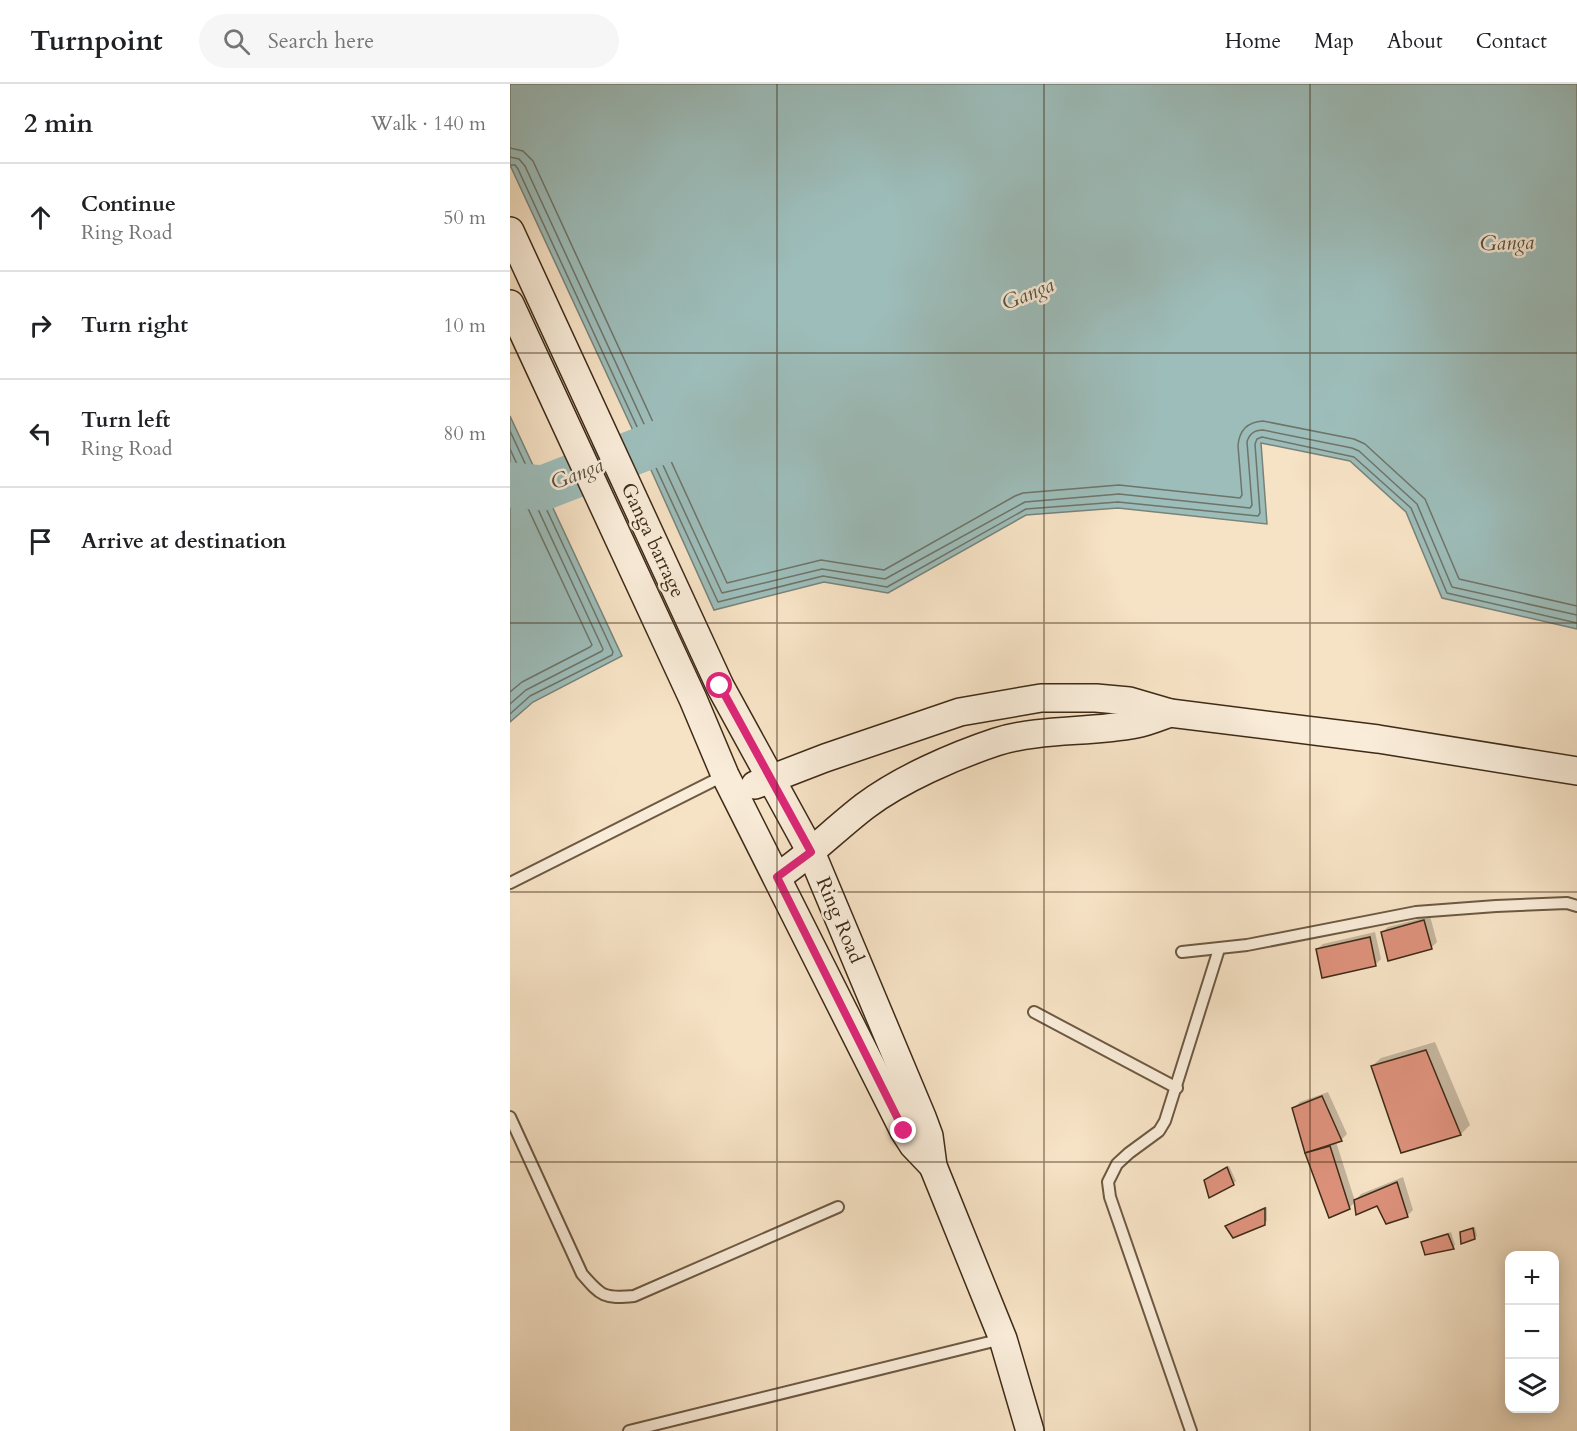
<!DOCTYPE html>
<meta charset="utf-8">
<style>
body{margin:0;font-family:Cardo,serif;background:#f6f6f6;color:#202124}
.controls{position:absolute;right:18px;bottom:18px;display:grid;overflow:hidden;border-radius:12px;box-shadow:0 3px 15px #0003}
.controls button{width:54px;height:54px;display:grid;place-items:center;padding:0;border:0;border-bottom:2px solid #e0e0e0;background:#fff;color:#202124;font:30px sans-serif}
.stop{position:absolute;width:18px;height:18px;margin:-14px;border:4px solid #db2777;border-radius:50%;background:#fff}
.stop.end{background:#db2777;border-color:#fff;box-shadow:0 2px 6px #0008}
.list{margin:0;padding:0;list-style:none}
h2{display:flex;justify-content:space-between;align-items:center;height:78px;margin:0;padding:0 24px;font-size:26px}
h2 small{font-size:20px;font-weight:400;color:#757577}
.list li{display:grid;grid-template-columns:39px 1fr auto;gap:18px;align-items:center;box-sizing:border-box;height:108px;padding:0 24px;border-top:2px solid #e0e0e0}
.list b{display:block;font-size:22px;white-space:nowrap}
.list p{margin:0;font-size:20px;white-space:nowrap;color:#757577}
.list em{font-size:20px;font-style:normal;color:#757577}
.icon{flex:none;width:33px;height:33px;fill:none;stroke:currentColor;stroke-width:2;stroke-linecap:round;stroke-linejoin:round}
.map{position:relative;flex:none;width:1067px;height:1347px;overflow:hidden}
header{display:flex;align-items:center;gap:36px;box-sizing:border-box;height:84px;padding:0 30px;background:#fff;border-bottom:2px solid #e0e0e0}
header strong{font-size:28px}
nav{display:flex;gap:33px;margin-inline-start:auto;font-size:21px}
.search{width:420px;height:54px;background:#f6f6f6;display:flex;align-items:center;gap:15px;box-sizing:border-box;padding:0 21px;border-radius:33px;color:#757577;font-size:22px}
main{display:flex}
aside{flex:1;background:#fff}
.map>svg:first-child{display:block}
.water{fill:#9dbdba;stroke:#778379;stroke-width:1.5}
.shadow{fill:#0003}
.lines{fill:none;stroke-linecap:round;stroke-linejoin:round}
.shore{stroke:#6e7468;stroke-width:1.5}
.river{stroke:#9dbdba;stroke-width:45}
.building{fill:#dd917b;stroke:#3f2b17;stroke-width:1.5}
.lane-casing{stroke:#6d5942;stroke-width:14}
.secondary-casing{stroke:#3f2b17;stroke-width:30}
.lane{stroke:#f9ecd9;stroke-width:10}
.secondary{stroke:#f9ecd9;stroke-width:27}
.route{stroke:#db2777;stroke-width:8}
.grid{fill:none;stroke:#3f2b17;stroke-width:1.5;stroke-opacity:0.55}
.labels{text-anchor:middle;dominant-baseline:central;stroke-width:5;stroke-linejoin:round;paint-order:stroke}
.street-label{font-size:20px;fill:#3f2b17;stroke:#f9ecd9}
.water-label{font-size:21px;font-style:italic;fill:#565040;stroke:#f9ecd9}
</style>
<header>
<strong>Turnpoint</strong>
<div class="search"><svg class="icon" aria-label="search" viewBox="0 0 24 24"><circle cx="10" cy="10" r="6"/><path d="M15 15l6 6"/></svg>Search here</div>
<nav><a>Home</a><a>Map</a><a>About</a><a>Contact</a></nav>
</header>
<main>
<aside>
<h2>2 min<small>Walk · 140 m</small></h2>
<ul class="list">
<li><svg class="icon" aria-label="ahead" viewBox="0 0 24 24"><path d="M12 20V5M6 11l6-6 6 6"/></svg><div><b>Continue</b><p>Ring Road</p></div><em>50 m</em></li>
<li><svg class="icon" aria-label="right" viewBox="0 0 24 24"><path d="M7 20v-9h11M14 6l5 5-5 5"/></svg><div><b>Turn right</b></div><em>10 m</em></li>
<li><svg class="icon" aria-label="left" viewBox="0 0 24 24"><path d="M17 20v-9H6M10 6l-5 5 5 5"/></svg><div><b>Turn left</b><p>Ring Road</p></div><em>80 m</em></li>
<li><svg class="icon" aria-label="arrive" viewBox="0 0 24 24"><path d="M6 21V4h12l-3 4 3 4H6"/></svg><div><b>Arrive at destination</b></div></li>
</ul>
</aside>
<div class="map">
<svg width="1067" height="1347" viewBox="0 0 1067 1347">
<rect width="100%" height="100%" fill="#f6e2c5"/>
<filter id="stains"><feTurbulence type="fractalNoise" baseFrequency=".00333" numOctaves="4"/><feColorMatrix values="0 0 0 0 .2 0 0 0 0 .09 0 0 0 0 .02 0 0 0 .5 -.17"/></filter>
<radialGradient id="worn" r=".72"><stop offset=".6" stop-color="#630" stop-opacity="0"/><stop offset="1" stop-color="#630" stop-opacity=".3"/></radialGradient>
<g class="water">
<polygon points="0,0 1067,0 1067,545 932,514 896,428 840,377 751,359 757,440 608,424 516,431 378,509 314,498 204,526 132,366 0,81"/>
<polygon points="0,332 112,572 23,618 0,638"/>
</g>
<g class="shadow">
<polygon points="920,832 927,858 921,864 872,848 878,843"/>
<polygon points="865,848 871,875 865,881 807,865 813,860"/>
<polygon points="925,958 960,1041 951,1050 892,1067 862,982 871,974"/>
<polygon points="818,1008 837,1050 831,1056 826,1058 845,1117 851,1110 893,1093 903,1126 897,1132 867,1120 845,1118 839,1124 797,1069 784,1024 790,1018"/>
<polygon points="719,1082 726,1097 723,1100 695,1096"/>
<polygon points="757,1123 757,1137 754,1139 719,1140"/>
<polygon points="965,1143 967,1152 964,1154 952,1149 954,1146"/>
<polygon points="941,1148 945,1161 943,1163 912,1159 915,1156"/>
</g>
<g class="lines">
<g class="shore">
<path d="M0,64l13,3 10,10 194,422 94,-23 63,10 131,-74 8,-3 96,-8 121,13 2,-3 -4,-49c1,-16 10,-24 25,-25l91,18 11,5 60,55 34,80 118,27"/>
<path d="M0,73l9,2 6,7 197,427 100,-24 63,10 140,-77 94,-8 131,14 2,-3 -5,-63c2,-8 8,-12 16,-12l89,18 7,3 58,53 35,83 125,28"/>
<polyline points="0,81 5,81 8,85 208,518 313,492 377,503 516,425 608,418 748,432 750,429 745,360 747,355 752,353 844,373 901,424 937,509 1067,539"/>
<polyline points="0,347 103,568 102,571 20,612 0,630"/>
<polyline points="0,365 93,565 92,567 16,606 0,620"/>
<polyline points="0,386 82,561 80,563 12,598 0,608"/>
</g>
<polyline class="river" points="0,401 33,404 189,343"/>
</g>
<g class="building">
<polygon points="914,836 922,865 878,877 871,848"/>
<polygon points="860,853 866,882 812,894 806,865"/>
<polygon points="916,966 951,1051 891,1069 861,982"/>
<polygon points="812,1012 832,1057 795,1069 782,1024"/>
<polygon points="820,1062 840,1125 819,1134 795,1069"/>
<polygon points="717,1083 724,1101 699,1114 694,1096"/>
<polygon points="887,1098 898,1133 876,1140 867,1122 846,1131 844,1116"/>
<polygon points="755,1124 755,1141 723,1154 715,1142"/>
<polygon points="963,1144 965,1155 951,1160 950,1148"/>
<polygon points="938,1150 944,1165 915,1171 911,1158"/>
</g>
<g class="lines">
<g class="lane-casing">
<g id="lane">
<polyline points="0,799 215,691"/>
<polyline points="672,868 737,861 906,828 986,822 1057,819 1067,822"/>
<polyline points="524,928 667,1004"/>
<path d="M0,1033l72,157c19,22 22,25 52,22l204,-89"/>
<polyline points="119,1347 492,1255"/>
<polyline points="681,1347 600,1113 598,1098 607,1080 619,1069 649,1047 655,1037 709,865"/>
</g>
</g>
<g class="secondary-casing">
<g id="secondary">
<polyline points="0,147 210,602 301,768 412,1033 419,1052 423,1082 493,1255 520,1347"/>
<polyline points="0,220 183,615 215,691 394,1047 403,1061 423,1082"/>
<polyline points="245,701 315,674 450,628 531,614 586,614 619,617 660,629 868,655 1067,687"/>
<path d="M267,793c32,-21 58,-48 88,-71 36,-27 89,-50 131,-64 45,-14 93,-9 140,-18 11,-2 23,-7 34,-11"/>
</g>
</g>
<use href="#lane" class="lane"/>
<use href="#secondary" class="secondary"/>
</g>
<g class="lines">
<polyline class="route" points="210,602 301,768 267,793 394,1047"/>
</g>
<path class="grid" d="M267,0v1347M534,0v1347M800,0v1347M0,269h1067M0,539h1067M0,808h1067M0,1078h1067"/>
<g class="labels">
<g class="street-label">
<text transform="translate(143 456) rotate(65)">Ganga barrage</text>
<text transform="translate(330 836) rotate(67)">Ring Road</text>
</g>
<g class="water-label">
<text transform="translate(997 159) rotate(-2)">Ganga</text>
<text transform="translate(518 210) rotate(-22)">Ganga</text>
<text transform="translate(67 390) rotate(-21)">Ganga</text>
</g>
</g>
<rect width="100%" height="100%" filter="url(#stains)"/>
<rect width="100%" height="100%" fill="url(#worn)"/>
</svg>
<div class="controls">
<button>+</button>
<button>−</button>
<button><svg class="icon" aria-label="layers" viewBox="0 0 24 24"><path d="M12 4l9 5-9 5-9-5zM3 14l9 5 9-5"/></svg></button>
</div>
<div class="stop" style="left:210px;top:602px"></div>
<div class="stop end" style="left:394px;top:1047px"></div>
</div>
</main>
